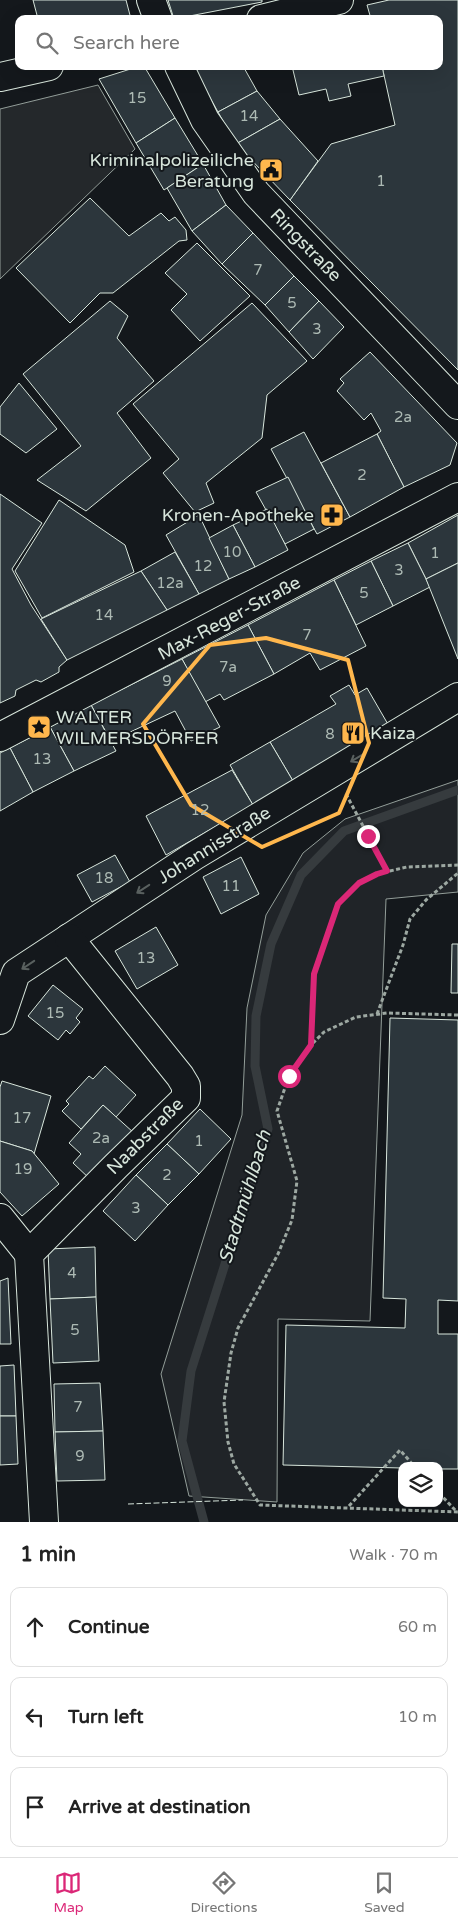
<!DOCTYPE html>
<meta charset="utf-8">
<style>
body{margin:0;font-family:"Varela Round",sans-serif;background:#f2f2f2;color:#222}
.controls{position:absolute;right:15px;bottom:15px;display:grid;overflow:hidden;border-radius:10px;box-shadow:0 5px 20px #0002}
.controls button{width:45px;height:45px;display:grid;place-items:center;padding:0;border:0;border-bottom:1px solid #e0e0e0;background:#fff;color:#222;font:25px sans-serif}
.stop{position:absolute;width:15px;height:15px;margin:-11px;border:4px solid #db2777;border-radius:50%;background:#fff}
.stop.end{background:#db2777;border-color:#fff;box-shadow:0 1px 5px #0008}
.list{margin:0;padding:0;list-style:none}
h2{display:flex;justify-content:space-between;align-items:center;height:65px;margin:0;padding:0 20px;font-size:21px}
h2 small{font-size:16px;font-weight:400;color:#767676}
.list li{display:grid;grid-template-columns:32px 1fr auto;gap:15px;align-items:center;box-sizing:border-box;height:80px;margin:0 10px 10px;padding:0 10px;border:1px solid #e0e0e0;border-radius:10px}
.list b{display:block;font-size:19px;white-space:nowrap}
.list em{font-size:16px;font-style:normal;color:#767676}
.icon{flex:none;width:28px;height:28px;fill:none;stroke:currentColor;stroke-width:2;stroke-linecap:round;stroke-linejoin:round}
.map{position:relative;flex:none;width:458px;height:1522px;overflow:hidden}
.search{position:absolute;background:#fff;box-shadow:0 5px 20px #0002;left:15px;right:15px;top:15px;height:55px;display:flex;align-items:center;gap:12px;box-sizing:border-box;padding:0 18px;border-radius:10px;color:#767676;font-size:19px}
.sheet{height:335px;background:#fff}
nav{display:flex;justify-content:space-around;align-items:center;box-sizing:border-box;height:70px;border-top:1px solid #e0e0e0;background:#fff;font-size:14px;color:#767676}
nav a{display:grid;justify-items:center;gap:2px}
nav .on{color:#db2777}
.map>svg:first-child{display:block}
.green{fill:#202428;stroke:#939e99}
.parking{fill:#24282b;stroke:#939e99}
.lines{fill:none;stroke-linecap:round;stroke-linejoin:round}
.stream{stroke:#363b3e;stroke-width:9}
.building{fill:#2c363c;stroke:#d8e6dc}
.minor-casing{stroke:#d8e6dc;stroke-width:30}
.path{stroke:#9da8a2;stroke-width:3;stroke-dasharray:4 2.5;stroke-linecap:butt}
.minor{stroke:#14181c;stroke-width:28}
.fence{stroke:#d8e6dc;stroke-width:1;stroke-dasharray:6 2.5;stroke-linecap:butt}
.oneway{stroke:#59605f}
.route{stroke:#db2777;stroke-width:6}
.marked{fill:none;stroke:#ffb74d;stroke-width:4;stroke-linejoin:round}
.labels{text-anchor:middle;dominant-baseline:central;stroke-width:4;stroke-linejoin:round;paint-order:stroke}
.number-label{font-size:15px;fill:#adbab4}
.poi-label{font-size:18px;fill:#d8e6dc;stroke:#14181c;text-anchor:end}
.street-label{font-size:18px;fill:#d8e6dc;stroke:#14181c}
.water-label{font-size:19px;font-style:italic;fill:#d8e6dc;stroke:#14181c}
</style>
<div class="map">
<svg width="458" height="1522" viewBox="0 0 458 1522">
<rect width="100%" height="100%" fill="#14181c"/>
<polygon class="green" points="458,780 458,892 386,899 370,1321 278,1319 277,1502 189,1496 161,1374 242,1115 247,1008 266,915 303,853 345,819"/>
<polygon class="parking" points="98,85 135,149 0,279 0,109"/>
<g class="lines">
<polyline class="stream" points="204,1522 182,1441 191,1371 268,1129 255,1066 256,1016 271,944 301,875 344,831 458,790"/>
</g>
<g class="building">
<polygon points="33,0 126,0 131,19 38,19"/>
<polygon points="168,0 262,0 262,2 174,19"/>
<polygon points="389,0 458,0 458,370 290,200 331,144 395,125 382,66 439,66 439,19 371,19 367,5"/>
<polygon points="140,66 144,66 175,118 136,143 99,79"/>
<polygon points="192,66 243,66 257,91 218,112"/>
<polygon points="292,66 382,66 384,76 348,84 351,96 329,101 326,89 299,95"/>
<polygon points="257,91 280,119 236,144 218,112"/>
<polygon points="175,118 203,164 164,190 136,143"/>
<polygon points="280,119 318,161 290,200 236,144"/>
<polygon points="203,164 226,205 192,231 167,188"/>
<polygon points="90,198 129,236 161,213 169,221 175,217 186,230 187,240 179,241 113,293 100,293 70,323 16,268"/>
<polygon points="226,205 253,233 222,264 192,231"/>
<polygon points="253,233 294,276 265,305 222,264"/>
<polygon points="197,243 250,296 200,341 171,310 187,294 165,273"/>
<polygon points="294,276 319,301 289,332 265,305"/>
<polygon points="110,301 128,316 117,338 154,381 117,413 151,458 86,511 37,480 81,446 23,374"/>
<polygon points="319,301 344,327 313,359 289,332"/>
<polygon points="252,303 307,361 267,395 262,438 206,483 214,503 195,512 163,473 179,459 133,404"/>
<polygon points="370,352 457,443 450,465 404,487 377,434 381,431 371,413 364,420 337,391 344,383 340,379"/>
<polygon points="19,383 57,429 26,453 0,434 0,407"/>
<polygon points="304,432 350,517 317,534 271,449"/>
<polygon points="377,434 404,487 350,517 321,463"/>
<polygon points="288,477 314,529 285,544 256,492"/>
<polygon points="0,494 42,523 12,569 31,605 67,660 59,667 59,672 41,682 36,680 16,690 15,696 0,703"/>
<polygon points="59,500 125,545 134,572 42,618 15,571"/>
<polygon points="267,509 288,550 255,567 233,525"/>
<polygon points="199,515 229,579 199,594 166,535"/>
<polygon points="458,515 458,563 426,579 408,543"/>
<polygon points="233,525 255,567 229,579 209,538"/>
<polygon points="408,543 430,587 393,606 371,561"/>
<polygon points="175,552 199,594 167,610 141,571"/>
<polygon points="371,561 393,606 356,625 334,580"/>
<polygon points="458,563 458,659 426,579"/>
<polygon points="141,571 167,610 67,660 41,619"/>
<polygon points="334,580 366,646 320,670 310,653 274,674 248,625"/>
<polygon points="248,625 274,674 224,700 220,694 205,702 182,659"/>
<polygon points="182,659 220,727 191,741 175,711 111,741 91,705"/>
<polygon points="349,685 355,695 367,688 389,726 293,781 270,742 336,704 330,696"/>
<polygon points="91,705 116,751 74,771 50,727"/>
<polygon points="50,727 74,771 33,792 10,748"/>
<polygon points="270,742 293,781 253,805 230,765"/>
<polygon points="10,748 33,792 0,811 0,753"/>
<polygon points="232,770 253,805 166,855 146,816"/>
<polygon points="115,855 130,882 92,902 77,875"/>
<polygon points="241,857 259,894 221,914 203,877"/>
<polygon points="156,927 178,965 137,989 115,951"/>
<polygon points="452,944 458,944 458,993 451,993"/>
<polygon points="53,985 83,1009 76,1018 80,1022 70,1034 66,1030 58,1040 28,1016"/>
<polygon points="390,1018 458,1020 458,1301 438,1300 438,1334 458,1334 458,1469 439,1469 439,1466 402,1466 402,1468 283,1465 286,1325 405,1328 406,1299 383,1298"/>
<polygon points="105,1066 136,1095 116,1117 103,1105 81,1129 62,1111 69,1104 66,1101 89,1076 93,1079"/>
<polygon points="2,1081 51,1096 34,1154 32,1151 0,1141 0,1087"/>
<polygon points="103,1105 134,1133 91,1180 73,1163 81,1154 69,1143"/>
<polygon points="200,1109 231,1139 199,1174 167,1144"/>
<polygon points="0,1141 32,1151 59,1184 22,1216 0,1192"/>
<polygon points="167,1144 199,1174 168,1205 136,1175"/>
<polygon points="136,1175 168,1205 135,1241 103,1211"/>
<polygon points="95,1247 96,1297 50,1299 48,1249"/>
<polygon points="8,1278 11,1344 0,1344 0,1281"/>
<polygon points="96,1297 99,1361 53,1363 50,1299"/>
<polygon points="14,1365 16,1416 0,1416 0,1366"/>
<polygon points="100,1383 103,1431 55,1432 54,1384"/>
<polygon points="0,1416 16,1416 18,1464 0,1465"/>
<polygon points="103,1431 105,1480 57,1481 55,1432"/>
</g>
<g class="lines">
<g class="minor-casing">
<g id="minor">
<polyline points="151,0 158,19"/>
<polyline points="261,19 339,0"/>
<polyline points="179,66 205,120 256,193 458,405"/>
<polyline points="0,77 49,66"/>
<polyline points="0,737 458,497"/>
<polyline points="0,1020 16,973 194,856 458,697"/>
<polyline points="0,1218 29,1254"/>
<polyline points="44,1522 29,1254 116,1166 186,1098 186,1086 180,1076 69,938"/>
</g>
</g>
<g class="path">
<polyline points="346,794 387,871"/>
<polyline points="377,1014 403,945 410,919 426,900 458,873"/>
<polyline points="458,1015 387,1013 356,1017 324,1032 311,1045 289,1076 277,1111 297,1181 292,1220 278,1254 238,1328 231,1353 224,1402 228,1442 234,1464 260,1505 458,1512"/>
<polyline points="311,1045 314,974 338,904 359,883 377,874 407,867 458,865"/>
<polyline points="439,1493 456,1511"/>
<polyline points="349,1506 400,1450 414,1466"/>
</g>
<use href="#minor" class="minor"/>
<polyline class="fence" points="128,1504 243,1500"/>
</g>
<defs><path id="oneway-shaft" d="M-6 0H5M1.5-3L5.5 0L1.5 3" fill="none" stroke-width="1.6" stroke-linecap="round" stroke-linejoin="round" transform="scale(1.25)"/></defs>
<g class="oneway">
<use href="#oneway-shaft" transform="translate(357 758) rotate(149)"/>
<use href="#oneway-shaft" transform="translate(143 889) rotate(147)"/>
<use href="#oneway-shaft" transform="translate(28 965) rotate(146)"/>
</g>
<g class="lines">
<polyline class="route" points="289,1076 311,1045 314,974 338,904 359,883 377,874 387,871 368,836"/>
</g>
<path class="marked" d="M266,638l82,22 21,83 -30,70 -77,34 -71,-42 -48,-81 67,-79z"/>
<defs>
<g id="civic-square" transform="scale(1.25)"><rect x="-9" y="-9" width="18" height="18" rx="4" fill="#ffb74d" stroke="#14181c"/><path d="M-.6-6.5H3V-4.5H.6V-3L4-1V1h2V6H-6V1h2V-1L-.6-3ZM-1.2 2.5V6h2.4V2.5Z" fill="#111"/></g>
<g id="pharmacy-square" transform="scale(1.25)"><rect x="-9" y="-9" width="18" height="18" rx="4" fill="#ffb74d" stroke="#14181c"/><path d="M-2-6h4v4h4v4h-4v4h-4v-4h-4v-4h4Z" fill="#111"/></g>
<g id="sight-square" transform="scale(1.25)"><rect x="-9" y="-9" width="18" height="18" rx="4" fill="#ffb74d" stroke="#14181c"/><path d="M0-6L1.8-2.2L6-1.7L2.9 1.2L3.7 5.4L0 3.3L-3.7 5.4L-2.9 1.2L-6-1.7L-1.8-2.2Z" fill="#111"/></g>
<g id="restaurant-square" transform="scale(1.25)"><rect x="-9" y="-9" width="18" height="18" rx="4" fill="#ffb74d" stroke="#14181c"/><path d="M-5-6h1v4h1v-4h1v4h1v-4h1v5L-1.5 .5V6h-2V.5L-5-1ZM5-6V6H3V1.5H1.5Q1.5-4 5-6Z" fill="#111"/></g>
</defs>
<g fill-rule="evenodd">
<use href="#civic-square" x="271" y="170"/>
<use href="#pharmacy-square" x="332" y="515"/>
<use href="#sight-square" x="39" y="727"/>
<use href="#restaurant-square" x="353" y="733"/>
</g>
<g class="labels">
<g class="number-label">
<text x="137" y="98">15</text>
<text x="249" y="116">14</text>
<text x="381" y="181">1</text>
<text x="258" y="270">7</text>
<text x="292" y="303">5</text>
<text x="317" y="329">3</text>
<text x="403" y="417">2a</text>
<text x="362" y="475">2</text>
<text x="232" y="552">10</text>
<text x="435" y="553">1</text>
<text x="203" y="566">12</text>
<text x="399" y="570">3</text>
<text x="170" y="583">12a</text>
<text x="364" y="593">5</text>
<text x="104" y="615">14</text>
<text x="307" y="635">7</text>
<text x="228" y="667">7a</text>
<text x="167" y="681">9</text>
<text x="330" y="734">8</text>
<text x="42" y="759">13</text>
<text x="200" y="810">12</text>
<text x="104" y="878">18</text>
<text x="231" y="886">11</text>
<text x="146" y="958">13</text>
<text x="55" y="1013">15</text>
<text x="22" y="1118">17</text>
<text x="101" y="1138">2a</text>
<text x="199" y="1141">1</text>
<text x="23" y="1169">19</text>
<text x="167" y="1175">2</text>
<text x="136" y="1208">3</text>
<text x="72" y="1273">4</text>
<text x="75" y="1330">5</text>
<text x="78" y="1407">7</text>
<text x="80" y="1456">9</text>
</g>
<g class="poi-label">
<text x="254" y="160">Kriminalpolizeiliche<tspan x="254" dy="21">Beratung</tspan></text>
<text x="314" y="515">Kronen-Apotheke</text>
<text x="56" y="717" text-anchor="start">WALTER<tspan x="56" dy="21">WILMERSDÖRFER</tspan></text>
<text x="370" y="733" text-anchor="start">Kaiza</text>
</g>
<g class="street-label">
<text transform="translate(306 245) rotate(46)">Ringstraße</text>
<text transform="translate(229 618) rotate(-28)">Max-Reger-Straße</text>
<text transform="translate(214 845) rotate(-32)">Johannisstraße</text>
<text transform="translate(145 1136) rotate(-45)">Naabstraße</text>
</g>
<g class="water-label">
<text transform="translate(245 1197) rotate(-73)">Stadtmühlbach</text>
</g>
</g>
</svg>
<div class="controls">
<button><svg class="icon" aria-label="layers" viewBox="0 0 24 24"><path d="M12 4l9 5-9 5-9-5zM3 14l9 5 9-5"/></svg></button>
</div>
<div class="stop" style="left:289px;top:1076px"></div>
<div class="stop end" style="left:368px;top:836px"></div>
<div class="search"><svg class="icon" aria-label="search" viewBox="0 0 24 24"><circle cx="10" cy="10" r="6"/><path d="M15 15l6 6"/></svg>Search here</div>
</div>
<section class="sheet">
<h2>1 min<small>Walk · 70 m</small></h2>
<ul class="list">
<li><svg class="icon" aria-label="ahead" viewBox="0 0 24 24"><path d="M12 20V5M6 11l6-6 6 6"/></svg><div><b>Continue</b></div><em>60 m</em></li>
<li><svg class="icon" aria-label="left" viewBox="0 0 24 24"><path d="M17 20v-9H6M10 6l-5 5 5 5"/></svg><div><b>Turn left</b></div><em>10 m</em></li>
<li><svg class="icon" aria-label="arrive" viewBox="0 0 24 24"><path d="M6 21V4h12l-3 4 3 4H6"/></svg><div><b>Arrive at destination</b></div></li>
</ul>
</section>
<nav>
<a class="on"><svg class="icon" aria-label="map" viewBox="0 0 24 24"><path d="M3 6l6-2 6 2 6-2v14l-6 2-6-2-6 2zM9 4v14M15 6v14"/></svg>Map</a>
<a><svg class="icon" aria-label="directions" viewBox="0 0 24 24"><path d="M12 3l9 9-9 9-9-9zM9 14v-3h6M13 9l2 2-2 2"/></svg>Directions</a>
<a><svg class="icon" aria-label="saved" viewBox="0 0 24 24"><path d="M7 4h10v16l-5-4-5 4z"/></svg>Saved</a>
</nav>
